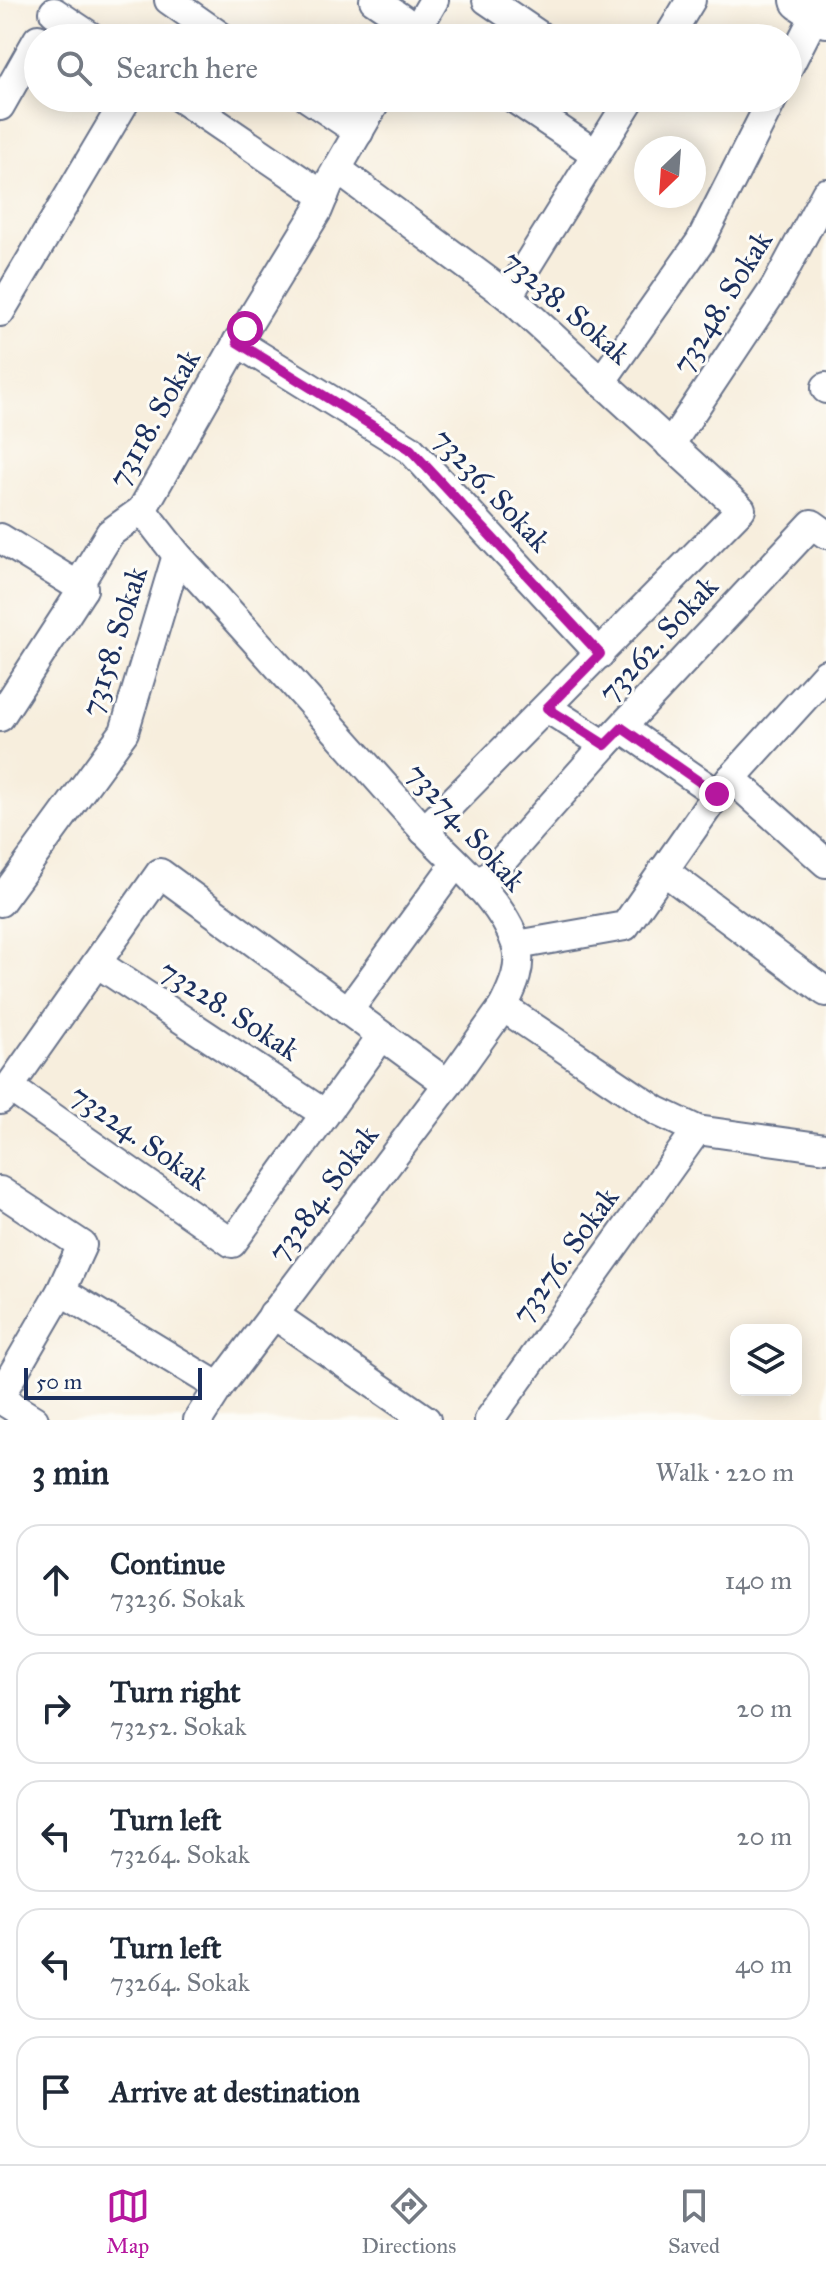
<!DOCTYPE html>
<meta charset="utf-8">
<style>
body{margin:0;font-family:"IM FELL Great Primer",serif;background:#f2f2f3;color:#1f2937}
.controls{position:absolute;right:24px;bottom:24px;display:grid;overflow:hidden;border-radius:16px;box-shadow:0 4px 20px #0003}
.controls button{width:72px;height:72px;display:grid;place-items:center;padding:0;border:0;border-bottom:2px solid #e0e1e3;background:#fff;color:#1f2937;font:40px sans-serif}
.compass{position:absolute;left:634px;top:136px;width:72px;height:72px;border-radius:50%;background:#fff;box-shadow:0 4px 20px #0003;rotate:205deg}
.scale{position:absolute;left:24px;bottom:20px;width:178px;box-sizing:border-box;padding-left:8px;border:4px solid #1b2f5e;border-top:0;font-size:22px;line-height:28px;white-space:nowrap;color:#1b2f5e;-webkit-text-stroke:6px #fdfcf7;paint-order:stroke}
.stop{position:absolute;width:24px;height:24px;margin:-18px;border:6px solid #b5179e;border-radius:50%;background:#fff}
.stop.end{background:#b5179e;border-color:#fff;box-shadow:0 2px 8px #0008}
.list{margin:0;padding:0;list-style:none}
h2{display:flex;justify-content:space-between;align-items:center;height:104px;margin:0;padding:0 32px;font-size:34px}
h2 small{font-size:26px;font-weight:400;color:#747a83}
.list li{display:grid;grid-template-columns:52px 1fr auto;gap:24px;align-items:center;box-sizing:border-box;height:112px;margin:0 16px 16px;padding:0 16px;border:2px solid #e0e1e3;border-radius:24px}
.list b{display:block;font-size:30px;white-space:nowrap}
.list p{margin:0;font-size:26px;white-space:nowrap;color:#747a83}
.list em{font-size:26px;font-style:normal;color:#747a83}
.icon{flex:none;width:44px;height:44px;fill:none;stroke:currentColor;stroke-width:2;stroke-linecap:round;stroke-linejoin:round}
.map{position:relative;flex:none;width:826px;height:1420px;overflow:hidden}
.search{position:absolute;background:#fff;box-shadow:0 4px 20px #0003;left:24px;right:24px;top:24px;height:88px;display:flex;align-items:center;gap:20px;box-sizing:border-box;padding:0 28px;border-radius:44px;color:#747a83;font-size:30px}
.sheet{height:744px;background:#fff}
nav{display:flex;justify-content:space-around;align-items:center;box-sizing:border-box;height:112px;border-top:2px solid #e0e1e3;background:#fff;font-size:22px;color:#747a83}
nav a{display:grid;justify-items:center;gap:4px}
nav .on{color:#b5179e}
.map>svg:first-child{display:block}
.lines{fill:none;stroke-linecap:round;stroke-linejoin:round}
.minor-casing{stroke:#68728a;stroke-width:32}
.secondary-casing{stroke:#68728a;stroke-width:44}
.minor{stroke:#fff;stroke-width:28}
.secondary{stroke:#fff;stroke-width:40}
.route{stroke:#b5179e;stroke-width:10}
.labels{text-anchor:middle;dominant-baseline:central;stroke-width:6;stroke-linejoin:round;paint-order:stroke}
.street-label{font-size:30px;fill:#1b2f5e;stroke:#fdfcf7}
</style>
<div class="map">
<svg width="826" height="1420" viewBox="0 0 826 1420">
<rect width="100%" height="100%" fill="#fdfcf7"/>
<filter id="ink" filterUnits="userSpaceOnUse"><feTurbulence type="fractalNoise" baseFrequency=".0125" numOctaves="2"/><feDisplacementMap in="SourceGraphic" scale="16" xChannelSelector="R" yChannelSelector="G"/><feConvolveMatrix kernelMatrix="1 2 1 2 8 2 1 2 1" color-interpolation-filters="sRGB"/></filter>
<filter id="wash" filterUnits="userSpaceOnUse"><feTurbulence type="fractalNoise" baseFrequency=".006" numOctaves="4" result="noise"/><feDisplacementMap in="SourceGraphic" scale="32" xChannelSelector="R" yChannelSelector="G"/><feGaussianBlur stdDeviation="1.8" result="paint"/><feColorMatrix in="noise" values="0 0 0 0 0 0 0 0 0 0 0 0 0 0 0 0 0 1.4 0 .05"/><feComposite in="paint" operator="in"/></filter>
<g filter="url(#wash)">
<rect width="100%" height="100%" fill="#f7eedd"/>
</g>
<g filter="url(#ink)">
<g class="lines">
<g class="minor-casing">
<g id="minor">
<polyline points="169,0 223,38"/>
<polyline points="374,0 402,19 424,38"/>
<polyline points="487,0 543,38"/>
<polyline points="54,12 93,38"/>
<polyline points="412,38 434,0"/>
<polyline points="668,38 691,0"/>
<polyline points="788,68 817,11"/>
<polyline points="180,98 324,196"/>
<polyline points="308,98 359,132"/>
<polyline points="513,98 596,154"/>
<polyline points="0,106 38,39"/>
<polyline points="337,169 508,296 741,509 424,831"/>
<polyline points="508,296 631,98"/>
<polyline points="0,312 127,98"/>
<polyline points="237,342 410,449 600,654"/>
<polyline points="601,382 700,242 773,98"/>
<polyline points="826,387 826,389"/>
<polyline points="670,445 776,286 826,193"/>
<path d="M142,510l35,45c83,89 163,181 244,272 30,33 81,72 95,117 7,22 -3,43 -13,63l154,104 40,19 129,18"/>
<polyline points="0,538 83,589"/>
<polyline points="547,708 605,745"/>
<polyline points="0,717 83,589 82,579 110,533 142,510 245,329 318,210 330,181 378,98"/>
<polyline points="622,728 717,794"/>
<polyline points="731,778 826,863"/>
<polyline points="663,870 826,992"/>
<polyline points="479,887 605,745 812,524 826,534"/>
<polyline points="0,902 124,732 177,555"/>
<polyline points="517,945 625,926 717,794 826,674"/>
<polyline points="97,963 325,1114"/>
<polyline points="348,1011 456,863"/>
<polyline points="9,1087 232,1243 381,1037"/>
<polyline points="0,1100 160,873 448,1084"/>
<polyline points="0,1191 82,1245 61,1291 0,1396"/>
<polyline points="61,1291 219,1387"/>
<polyline points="273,1314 426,1420"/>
<polyline points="0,1399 34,1420"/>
<polyline points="198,1420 219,1387 448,1084 503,1007"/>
<polyline points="489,1420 697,1130"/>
</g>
</g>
<g class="secondary-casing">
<polyline id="secondary" points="801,0 826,17"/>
</g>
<use href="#minor" class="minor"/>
<use href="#secondary" class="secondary"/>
</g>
</g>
<g class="lines" filter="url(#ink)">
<polyline class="route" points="245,329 237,342 410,449 600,654 547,708 605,745 622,728 717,794"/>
</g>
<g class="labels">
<g class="street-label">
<text transform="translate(722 302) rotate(-58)">73248. Sokak</text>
<text transform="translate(567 307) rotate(41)">73238. Sokak</text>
<text transform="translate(154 418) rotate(-60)">73118. Sokak</text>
<text transform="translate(492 490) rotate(47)">73236. Sokak</text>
<text transform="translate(658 639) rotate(-47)">73262. Sokak</text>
<text transform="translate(114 641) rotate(-72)">73158. Sokak</text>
<text transform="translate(466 827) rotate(48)">73274. Sokak</text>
<text transform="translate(230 1010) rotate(33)">73228. Sokak</text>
<text transform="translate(140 1137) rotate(35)">73224. Sokak</text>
<text transform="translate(323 1193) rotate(-53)">73284. Sokak</text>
<text transform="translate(565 1255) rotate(-54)">73276. Sokak</text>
</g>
</g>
</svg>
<div class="controls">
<button><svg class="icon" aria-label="layers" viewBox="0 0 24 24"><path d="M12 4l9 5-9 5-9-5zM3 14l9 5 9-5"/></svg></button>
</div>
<svg class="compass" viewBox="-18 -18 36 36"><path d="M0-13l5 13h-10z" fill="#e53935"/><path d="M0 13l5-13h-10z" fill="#747a83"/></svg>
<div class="scale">50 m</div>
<div class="stop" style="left:245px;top:329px"></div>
<div class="stop end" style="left:717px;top:794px"></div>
<div class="search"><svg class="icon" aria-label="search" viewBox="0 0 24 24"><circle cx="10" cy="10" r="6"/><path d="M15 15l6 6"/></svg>Search here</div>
</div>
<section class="sheet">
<h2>3 min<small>Walk · 220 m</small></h2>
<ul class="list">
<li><svg class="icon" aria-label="ahead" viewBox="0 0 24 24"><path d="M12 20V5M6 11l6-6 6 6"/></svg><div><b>Continue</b><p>73236. Sokak</p></div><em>140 m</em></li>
<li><svg class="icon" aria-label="right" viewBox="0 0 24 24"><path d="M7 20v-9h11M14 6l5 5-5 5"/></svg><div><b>Turn right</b><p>73252. Sokak</p></div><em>20 m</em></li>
<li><svg class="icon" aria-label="left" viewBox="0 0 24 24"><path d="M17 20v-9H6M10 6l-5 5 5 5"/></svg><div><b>Turn left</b><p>73264. Sokak</p></div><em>20 m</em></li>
<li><svg class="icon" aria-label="left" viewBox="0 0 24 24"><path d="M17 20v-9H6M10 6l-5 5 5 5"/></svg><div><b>Turn left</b><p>73264. Sokak</p></div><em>40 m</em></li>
<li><svg class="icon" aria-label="arrive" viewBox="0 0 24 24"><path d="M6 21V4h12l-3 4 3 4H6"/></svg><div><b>Arrive at destination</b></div></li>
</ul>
</section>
<nav>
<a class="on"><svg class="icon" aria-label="map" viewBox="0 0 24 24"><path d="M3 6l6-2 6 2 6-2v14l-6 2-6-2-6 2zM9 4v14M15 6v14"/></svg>Map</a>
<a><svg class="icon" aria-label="directions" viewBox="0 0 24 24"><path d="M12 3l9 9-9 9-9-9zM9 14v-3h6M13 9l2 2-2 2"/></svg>Directions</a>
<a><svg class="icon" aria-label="saved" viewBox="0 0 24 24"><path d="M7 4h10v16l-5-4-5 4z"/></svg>Saved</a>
</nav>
